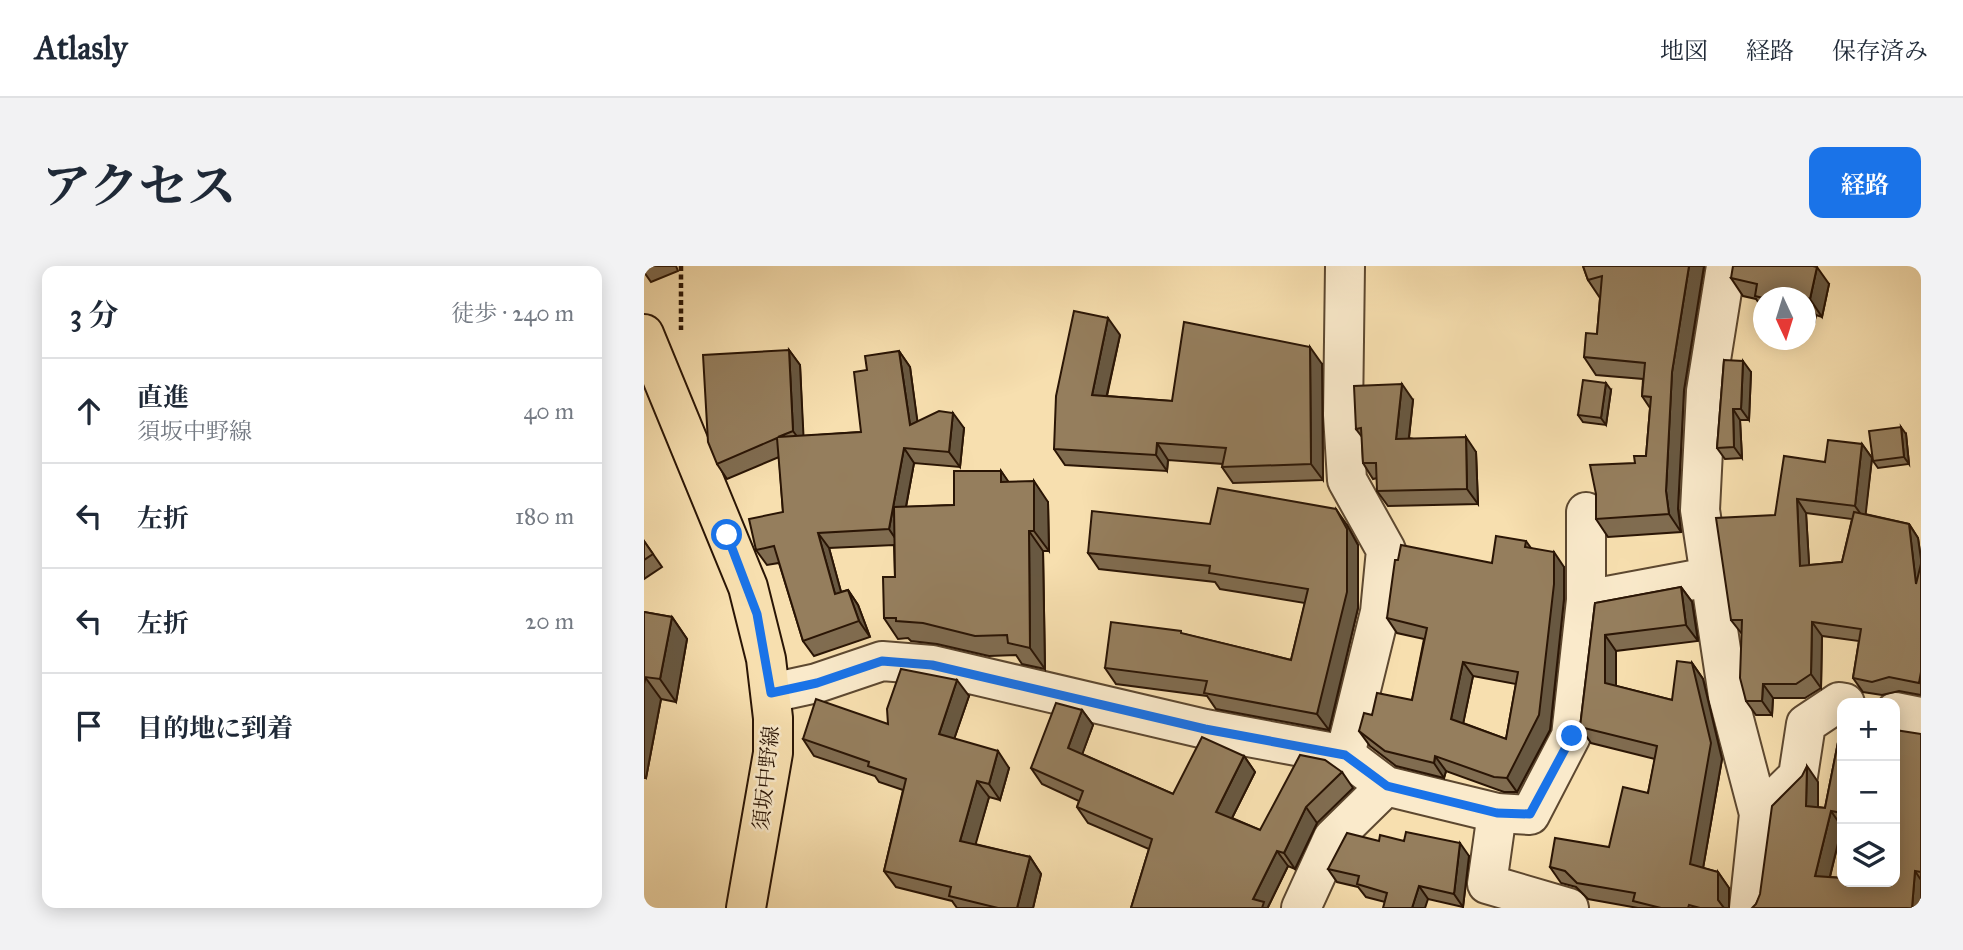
<!DOCTYPE html>
<html lang="ja">
<meta charset="utf-8">
<style>
body{margin:0;font-family:"IM FELL Great Primer","Noto Serif JP",serif;background:#f2f2f3;color:#1f2937}
.controls{position:absolute;right:21px;bottom:21px;display:grid;overflow:hidden;border-radius:14px;box-shadow:0 4px 18px #0003}
.controls button{width:63px;height:63px;display:grid;place-items:center;padding:0;border:0;border-bottom:2px solid #e0e1e3;background:#fff;color:#1f2937;font:35px sans-serif}
.compass{position:absolute;left:1109px;top:21px;width:63px;height:63px;border-radius:50%;background:#fff;box-shadow:0 4px 18px #0003;rotate:176deg}
.stop{position:absolute;width:21px;height:21px;margin:-16px;border:5px solid #1a73e8;border-radius:50%;background:#fff}
.stop.end{background:#1a73e8;border-color:#fff;box-shadow:0 2px 7px #0008}
.list{margin:0;padding:0;list-style:none}
h2{display:flex;justify-content:space-between;align-items:center;height:91px;margin:0;padding:0 28px;font-size:30px}
h2 small{font-size:23px;font-weight:400;color:#747a83}
.list li{display:grid;grid-template-columns:46px 1fr auto;gap:21px;align-items:center;box-sizing:border-box;height:105px;padding:0 28px;border-top:2px solid #e0e1e3}
.list b{display:block;font-size:26px;white-space:nowrap}
.list p{margin:0;font-size:23px;white-space:nowrap;color:#747a83}
.list em{font-size:23px;font-style:normal;color:#747a83}
.icon{flex:none;width:38px;height:38px;fill:none;stroke:currentColor;stroke-width:2;stroke-linecap:round;stroke-linejoin:round}
.map{position:relative;flex:none;width:1277px;height:642px;overflow:hidden;border-radius:14px}
header{display:flex;align-items:center;gap:42px;box-sizing:border-box;height:98px;padding:0 35px;background:#fff;border-bottom:2px solid #e0e1e3}
header strong{font-size:33px}
nav{display:flex;gap:38px;margin-inline-start:auto;font-size:24px}
.intro{display:flex;align-items:center;justify-content:space-between;box-sizing:border-box;height:168px;padding:0 42px}
h1{margin:0;font-size:49px}
.button{padding:18px 32px;border-radius:14px;background:#1a73e8;color:#fff;font-size:24px;font-weight:700}
main{display:flex;gap:42px;padding:0 42px}
aside{flex:1;background:#fff;border-radius:14px;box-shadow:0 4px 18px #0003}
.map>svg:first-child{display:block}
.lines{fill:none;stroke-linecap:round;stroke-linejoin:round}
.minor-casing{stroke:#5d4830;stroke-width:42}
.major-casing{stroke:#2a1505;stroke-width:42}
.path{stroke:#2a1505;stroke-width:4.5;stroke-dasharray:5 3.5;stroke-linecap:butt}
.minor{stroke:#faeacb;stroke-width:38}
.major{stroke:#f7dfaf;stroke-width:38}
.wall{fill:#806c50;stroke:#2a1505;stroke-width:2;fill-rule:evenodd}
.shaded-wall{fill:#685841;stroke:#2a1505;stroke-width:2}
.building{fill:#957e5d;stroke:#2a1505;stroke-width:2;fill-rule:evenodd}
.route{stroke:#1a73e8;stroke-width:9}
.labels{text-anchor:middle;dominant-baseline:central;stroke-width:5;stroke-linejoin:round;paint-order:stroke}
.street-label{font-size:21px;fill:#2a1505;stroke:#faeacb}
</style>
<header>
<strong>Atlasly</strong>
<nav><a>地図</a><a>経路</a><a>保存済み</a></nav>
</header>
<div class="intro"><h1>アクセス</h1><a class="button">経路</a></div>
<main>
<aside>
<h2>3 分<small>徒歩 · 240 m</small></h2>
<ul class="list">
<li><svg class="icon" aria-label="ahead" viewBox="0 0 24 24"><path d="M12 20V5M6 11l6-6 6 6"/></svg><div><b>直進</b><p>須坂中野線</p></div><em>40 m</em></li>
<li><svg class="icon" aria-label="left" viewBox="0 0 24 24"><path d="M17 20v-9H6M10 6l-5 5 5 5"/></svg><div><b>左折</b></div><em>180 m</em></li>
<li><svg class="icon" aria-label="left" viewBox="0 0 24 24"><path d="M17 20v-9H6M10 6l-5 5 5 5"/></svg><div><b>左折</b></div><em>20 m</em></li>
<li><svg class="icon" aria-label="arrive" viewBox="0 0 24 24"><path d="M6 21V4h12l-3 4 3 4H6"/></svg><div><b>目的地に到着</b></div></li>
</ul>
</aside>
<div class="map">
<svg width="1277" height="642" viewBox="0 0 1277 642">
<rect width="100%" height="100%" fill="#f7dfaf"/>
<filter id="stains"><feTurbulence type="fractalNoise" baseFrequency=".00286" numOctaves="4"/><feColorMatrix values="0 0 0 0 .2 0 0 0 0 .09 0 0 0 0 .02 0 0 0 .5 -.17"/></filter>
<radialGradient id="worn" r=".72"><stop offset=".6" stop-color="#630" stop-opacity="0"/><stop offset="1" stop-color="#630" stop-opacity=".3"/></radialGradient>
<g class="lines">
<g class="minor-casing">
<g id="minor">
<polyline points="1082,0 1062,125 1056,244 1084,430 1115,548 1105,642"/>
<polyline points="942,334 1065,311"/>
<polyline points="127,427 173,417 238,395 288,399 561,463 701,489 736,346 742,284 703,214 699,149 701,0"/>
<polyline points="1251,446 1277,451"/>
<polyline points="701,489 742,520 853,547 886,549 927,470 942,334 942,246"/>
<polyline points="853,547 843,618 925,642"/>
<polyline points="1115,548 1154,510 1162,458 1195,436 1201,437"/>
<polyline points="657,642 689,572 742,520"/>
</g>
</g>
<g class="major-casing">
<polyline id="major" points="0,68 104,321 122,393 129,452 129,487 102,642"/>
</g>
<polyline class="path" points="37,0 37,64"/>
<use href="#minor" class="minor"/>
<use href="#major" class="major"/>
</g>
<g class="wall">
<polygon points="0,0 32,0 34,5 7,16 0,6"/>
<polygon points="939,0 1060,0 1040,124 1034,243 1037,266 964,271 952,253 991,197 1002,190 1006,142 998,130 999,113 952,109 940,91 953,68 956,32 944,14"/>
<polygon points="1087,12 1185,18 1178,51 1172,49 1170,58 1161,56 1161,32 1119,32 1119,43 1112,33 1099,30"/>
<polygon points="476,69 463,130 528,135 678,98 679,214 589,217 578,201 579,198 524,194 523,205 421,199 410,183"/>
<polygon points="145,84 156,99 159,170 217,166 223,104 255,85 266,101 273,155 320,162 316,201 270,197 262,241 310,239 357,205 364,216 404,236 405,285 399,285 401,403 378,398 372,389 345,390 293,378 267,375 264,372 254,373 240,352 251,311 250,279 185,282 197,326 204,324 214,339 226,371 170,390 159,375 135,297 123,299 112,284 139,246 135,191 83,213 73,198"/>
<polygon points="1080,94 1107,106 1105,154 1096,154 1098,192 1081,193 1073,182"/>
<polygon points="967,124 962,159 939,156 934,149"/>
<polygon points="769,134 765,172 832,186 834,238 744,240 733,225 733,212 729,213 719,197 718,171 712,163"/>
<polygon points="1262,168 1265,198 1234,202 1229,195"/>
<path d="M1218,178l10,14 -7,56 44,10 9,14 3,21v136l-22,-4 -17,4 -19,-3 -10,-14 6,-37 -37,-5 -1,52 -16,10h-32l-1,17h-16l-10,-14 -4,-67 -11,-14 44,-105 50,-53zM1162,247l46,6 -10,43 -33,3z"/>
<polygon points="566,258 703,259 714,279 714,342 685,464 572,443 563,430 472,418 461,402 540,368 647,394 661,337 576,323 571,316 455,303 444,287"/>
<polygon points="0,275 18,301 0,313"/>
<path d="M882,275l5,7 33,19v32l-14,131 -33,62h-13l-58,-21 -2,7 -48,-12 -26,-20 -11,-15 13,-16 40,-15 12,-61 -27,-6 -10,-15 105,-55zM829,410l43,8 -10,55 -43,-16z"/>
<polygon points="1037,321 1048,336 1054,375 972,385 972,420 1028,434 1048,397 1059,413 1078,493 1059,602 1074,606 1085,622 1085,642 994,642 944,633 932,621 917,617 906,601 965,581 1004,527 1011,493 947,477 936,461 951,337"/>
<polygon points="0,346 28,351 43,373 32,436 17,433 2,512 0,512"/>
<polygon points="325,430 310,473 365,502 356,534 345,531 331,578 386,591 397,608 389,642 313,642 308,635 252,621 240,605 259,524 235,516 231,510 170,490 159,473 244,458"/>
<polygon points="438,444 449,459 438,488 529,528 600,490 611,506 588,552 616,564 698,506 709,522 673,557 651,603 644,600 624,641 624,642 487,642 505,583 444,557 433,541 435,535 398,518 387,502"/>
<polygon points="1198,456 1198,561 1186,611 1251,616 1277,468 1277,642 1112,638 1174,516 1174,541 1181,542"/>
<polygon points="735,575 825,590 819,641 784,633 741,636 722,631 714,621 693,616 684,603"/>
</g>
<g class="shaded-wall">
<polygon points="1045,0 1060,0 1040,124 1034,243 1037,266 1025,248 1022,225 1028,106"/>
<polygon points="1173,1 1185,18 1178,51 1166,33"/>
<polygon points="1161,35 1172,49 1170,58 1161,46"/>
<polygon points="464,52 476,69 459,146 448,129"/>
<polygon points="666,81 678,98 679,214 667,198"/>
<polygon points="145,84 156,99 160,180 149,165"/>
<polygon points="255,85 266,101 276,174 266,159"/>
<polygon points="1099,95 1107,106 1105,154 1097,143"/>
<polygon points="962,117 967,124 962,159 957,152"/>
<polygon points="758,118 769,134 763,188 752,173"/>
<polygon points="1089,143 1096,154 1098,192 1090,181"/>
<polygon points="309,147 320,162 316,201 305,186"/>
<polygon points="1257,161 1262,168 1265,198 1260,191"/>
<polygon points="822,171 832,186 834,238 823,223"/>
<polygon points="513,177 524,194 523,205 512,189"/>
<polygon points="1218,178 1228,192 1221,254 1211,240"/>
<polygon points="260,182 270,197 255,278 245,263"/>
<polygon points="357,205 371,225 357,216"/>
<polygon points="390,215 404,236 405,285 390,265"/>
<polygon points="1153,233 1162,247 1166,313 1156,300"/>
<polygon points="692,243 703,259 714,279 714,342 685,464 673,448"/>
<polygon points="1265,258 1274,272 1277,293 1277,325 1272,318"/>
<polygon points="385,265 399,285 401,403 386,382"/>
<polygon points="174,267 185,282 202,344 191,328"/>
<polygon points="910,286 920,301 920,333 906,464 873,526 863,512"/>
<polygon points="1037,321 1048,336 1054,375 1042,359"/>
<polygon points="204,324 214,339 226,371 215,355"/>
<polygon points="28,351 43,373 32,436 16,413"/>
<polygon points="1168,356 1178,370 1177,422 1167,408"/>
<polygon points="961,369 972,385 972,433 961,417"/>
<polygon points="819,396 829,410 817,468 807,453"/>
<polygon points="1048,397 1059,413 1078,493 1057,614 1046,598"/>
<polygon points="1,411 17,433 2,512 0,510 0,418"/>
<polygon points="313,414 325,430 306,485 295,468"/>
<polygon points="1119,418 1129,432 1128,449 1118,435"/>
<polygon points="438,444 449,459 435,497 424,482"/>
<polygon points="354,485 365,502 356,534 345,518"/>
<polygon points="600,490 611,506 583,562 572,546"/>
<polygon points="791,490 802,505 800,512 790,497"/>
<polygon points="1163,500 1174,516 1174,556 1162,540"/>
<polygon points="333,515 345,531 328,591 316,575"/>
<polygon points="662,541 673,557 651,603 640,587"/>
<polygon points="1187,545 1198,561 1182,626 1171,610"/>
<polygon points="816,577 825,590 819,641 810,628"/>
<polygon points="633,585 644,600 624,641 624,642 615,642 609,633"/>
<polygon points="386,591 397,608 389,642 373,642"/>
<polygon points="1271,605 1277,614 1277,642 1268,642"/>
<polygon points="1074,606 1085,622 1085,642 1079,642 1074,634"/>
<polygon points="775,620 784,633 781,642 768,642"/>
</g>
<g class="building">
<polygon points="939,0 1045,0 1028,106 1022,225 1025,248 952,253 952,228 946,199 991,197 990,190 1002,190 1007,131 998,130 1001,97 940,91 942,67 953,68 958,10 944,14"/>
<polygon points="1089,0 1169,0 1173,1 1166,33 1161,32 1119,32 1111,30 1113,18 1087,12"/>
<polygon points="430,45 464,52 448,129 528,135 540,56 666,81 667,198 578,201 582,182 513,177 512,189 410,183 412,130"/>
<polygon points="145,84 149,165 134,171 217,166 210,106 223,104 221,90 255,85 266,159 295,145 309,147 305,186 260,182 245,263 174,267 191,328 204,324 215,355 159,375 130,280 112,284 105,253 139,246 133,172 73,198 64,176 59,89"/>
<polygon points="1080,94 1099,95 1097,143 1089,143 1090,181 1073,182"/>
<polygon points="939,114 962,117 957,152 934,149"/>
<polygon points="758,118 752,173 822,171 823,223 733,225 732,197 719,197 717,162 712,163 710,120"/>
<polygon points="1257,161 1260,191 1229,195 1225,165"/>
<polygon points="1184,174 1218,178 1211,240 1153,233 1156,300 1198,296 1210,246 1265,258 1272,318 1277,298 1277,406 1275,417 1245,411 1228,416 1209,412 1217,363 1168,356 1167,408 1152,418 1119,418 1118,435 1102,435 1096,412 1098,354 1087,354 1072,252 1131,249 1140,190 1181,196"/>
<polygon points="310,205 357,205 357,216 390,215 390,265 385,265 386,382 364,377 363,369 331,370 279,357 252,355 252,352 240,352 239,311 251,311 250,241 310,239"/>
<polygon points="574,222 692,243 703,263 703,326 673,448 560,427 563,415 461,402 467,356 537,365 537,367 647,394 664,323 565,307 566,300 444,287 448,245 566,258"/>
<path d="M852,270l30,5 -1,6 29,5v32l-15,131 -32,63 -13,-1 -59,-21 -1,7 -49,-12 -26,-20 5,-18 8,2 5,-22 35,7 15,-72 -40,-10 8,-58h3l3,-15 91,18zM819,396l55,10 -12,67 -55,-20z"/>
<polygon points="0,275 9,288 0,294"/>
<polygon points="1037,321 1042,359 961,369 961,417 1028,434 1033,395 1048,397 1067,477 1046,598 1074,606 1074,634 1080,642 1056,642 1045,639 1044,642 1017,642 989,635 991,627 933,617 921,605 906,601 911,572 965,581 979,521 1004,527 1013,480 936,461 951,337"/>
<polygon points="0,346 28,351 16,413 1,411 0,418"/>
<polygon points="257,403 313,414 295,468 354,485 345,518 333,515 316,575 386,591 373,642 354,642 305,630 307,621 240,605 262,513 224,500 225,496 159,473 172,433 244,458 243,443"/>
<polygon points="412,437 438,444 424,482 529,528 558,471 600,490 572,546 616,564 656,489 681,494 698,506 662,541 640,587 633,585 609,633 620,636 618,642 487,642 508,573 433,541 439,525 387,502"/>
<polygon points="1198,456 1198,547 1187,545 1171,610 1198,612 1198,616 1251,616 1251,464 1277,468 1277,606 1271,605 1268,642 1108,642 1112,638 1116,628 1128,540 1158,510 1163,500 1162,540 1181,542"/>
<polygon points="762,566 816,577 810,628 775,620 768,642 739,642 743,627 713,618 715,610 684,603 703,567 735,575 736,569 760,575"/>
</g>
<g class="lines">
<polyline class="route" points="83,269 113,348 127,427 173,417 238,395 288,399 561,463 701,489 743,520 853,547 886,548 928,470"/>
</g>
<g class="labels">
<g class="street-label">
<text transform="translate(122 512) rotate(-84)">須坂中野線</text>
</g>
</g>
<rect width="100%" height="100%" filter="url(#stains)"/>
<rect width="100%" height="100%" fill="url(#worn)"/>
</svg>
<div class="controls">
<button>+</button>
<button>−</button>
<button><svg class="icon" aria-label="layers" viewBox="0 0 24 24"><path d="M12 4l9 5-9 5-9-5zM3 14l9 5 9-5"/></svg></button>
</div>
<svg class="compass" viewBox="-18 -18 36 36"><path d="M0-13l5 13h-10z" fill="#e53935"/><path d="M0 13l5-13h-10z" fill="#747a83"/></svg>
<div class="stop" style="left:83px;top:269px"></div>
<div class="stop end" style="left:928px;top:470px"></div>
</div>
</main>
